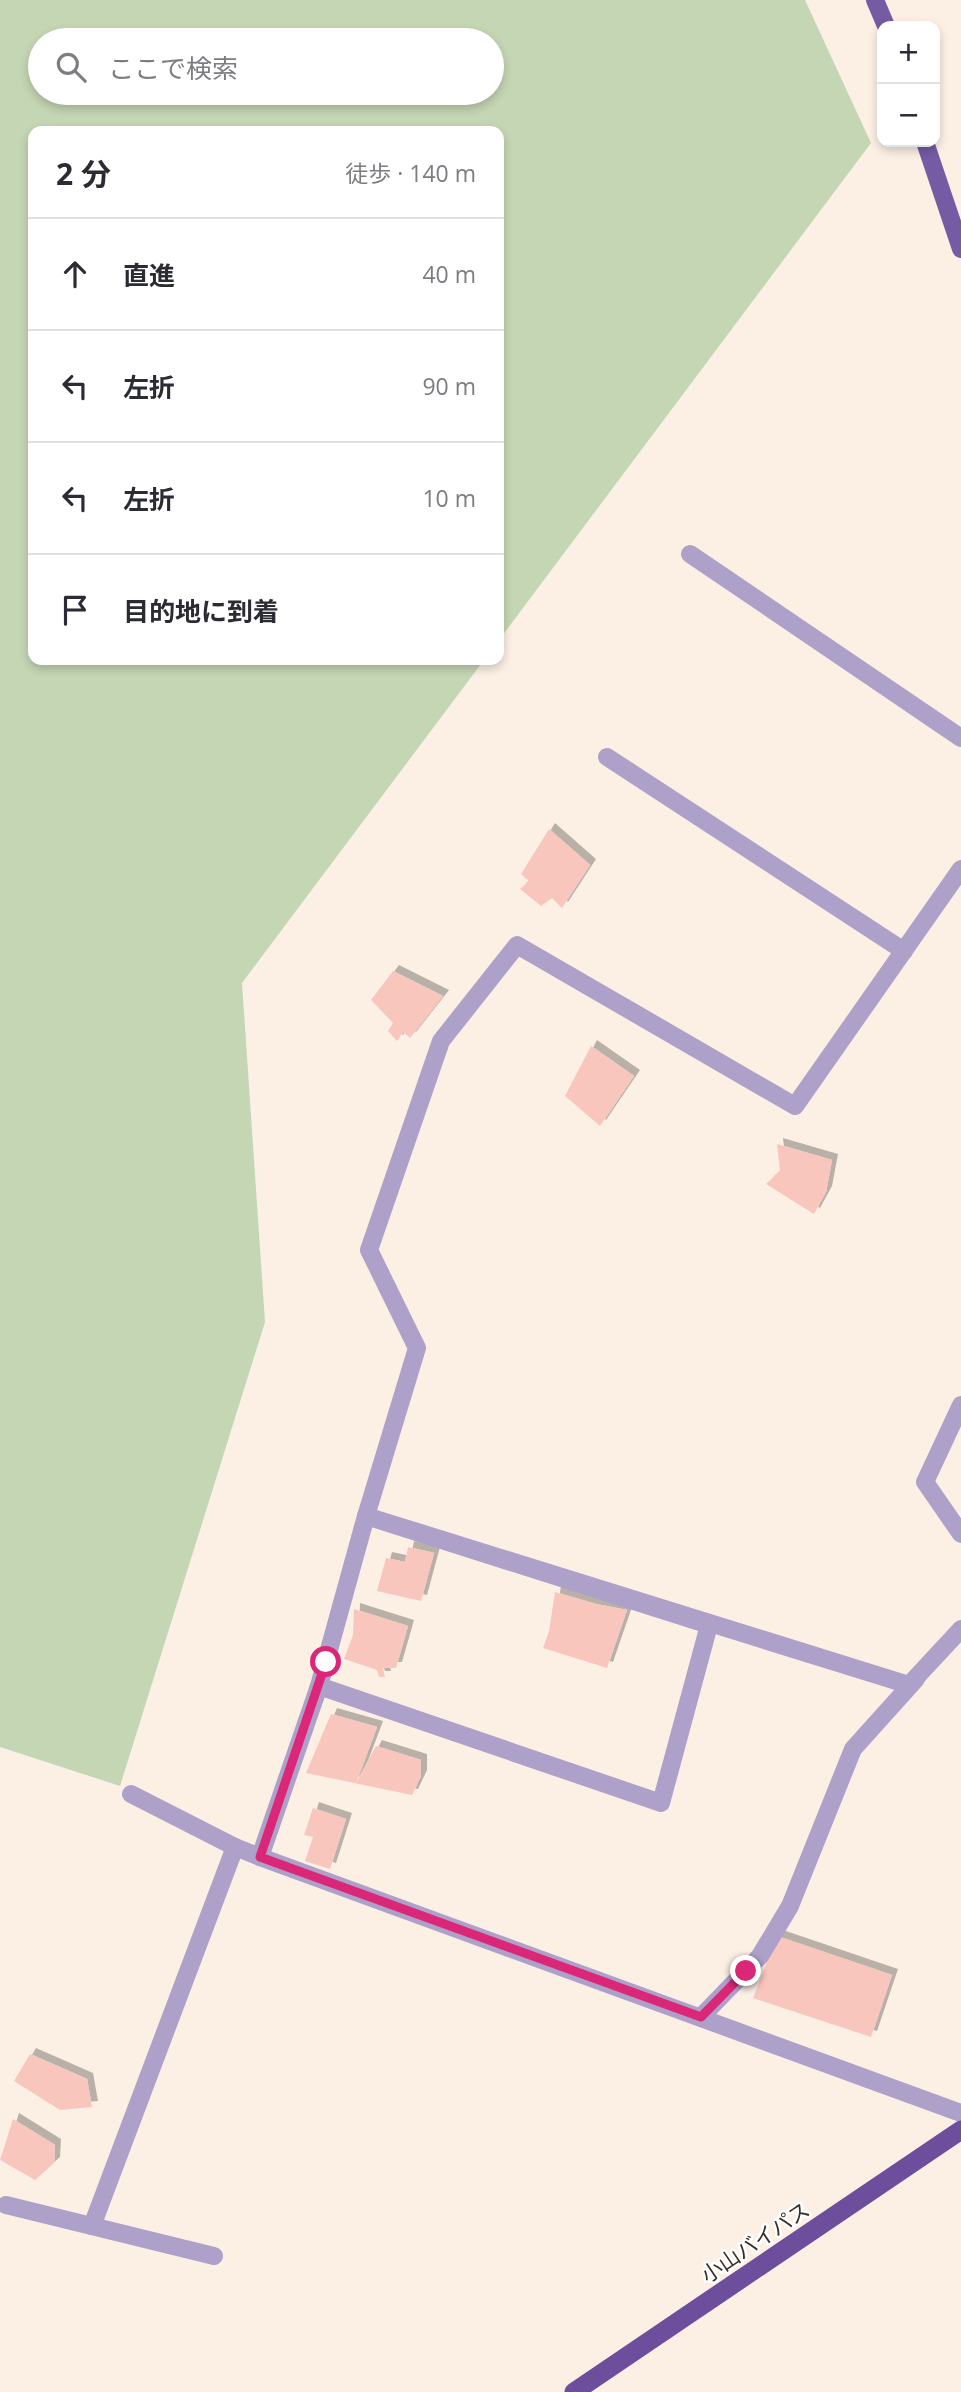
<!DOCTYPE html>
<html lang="ja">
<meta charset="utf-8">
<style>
body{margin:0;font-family:"Open Sans","Noto Sans JP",sans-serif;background:#f2f2f3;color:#2b2b33}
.controls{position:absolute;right:21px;top:21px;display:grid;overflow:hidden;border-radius:14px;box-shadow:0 4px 10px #0003}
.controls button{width:63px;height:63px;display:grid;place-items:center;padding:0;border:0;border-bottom:2px solid #e1e1e2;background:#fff;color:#2b2b33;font:35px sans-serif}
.stop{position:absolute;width:21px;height:21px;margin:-16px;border:5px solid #db2777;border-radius:50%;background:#fff}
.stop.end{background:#db2777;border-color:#fff;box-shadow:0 2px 7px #0008}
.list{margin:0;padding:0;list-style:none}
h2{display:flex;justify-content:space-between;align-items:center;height:91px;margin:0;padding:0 28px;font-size:30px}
h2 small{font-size:23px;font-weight:400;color:#7c7c81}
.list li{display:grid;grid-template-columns:46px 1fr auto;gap:21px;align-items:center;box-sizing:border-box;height:112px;padding:0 28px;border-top:2px solid #e1e1e2}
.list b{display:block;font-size:26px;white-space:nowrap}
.list em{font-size:23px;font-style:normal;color:#7c7c81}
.icon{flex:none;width:38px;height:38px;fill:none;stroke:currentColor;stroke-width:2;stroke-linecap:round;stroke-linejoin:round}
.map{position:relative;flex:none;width:961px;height:2392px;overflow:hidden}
.search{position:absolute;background:#fff;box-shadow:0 4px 10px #0003;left:28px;top:28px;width:476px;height:77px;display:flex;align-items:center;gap:18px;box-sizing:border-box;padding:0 24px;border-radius:38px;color:#7c7c81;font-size:26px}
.panel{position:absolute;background:#fff;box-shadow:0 4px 10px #0003;left:28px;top:126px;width:476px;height:539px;border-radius:14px}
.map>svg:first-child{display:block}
.green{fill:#c5d6b4;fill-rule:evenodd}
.building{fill:#f9c6be;filter:url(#shadow)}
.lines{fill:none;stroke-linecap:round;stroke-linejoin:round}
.minor{stroke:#ada1ca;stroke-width:18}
.primary{stroke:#755ba4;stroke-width:18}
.trunk{stroke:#6c4e9c;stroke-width:19}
.route{stroke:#db2777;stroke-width:9}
.labels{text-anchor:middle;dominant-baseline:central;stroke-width:5;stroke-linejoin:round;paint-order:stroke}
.street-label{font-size:21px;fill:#362e27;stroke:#fff}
</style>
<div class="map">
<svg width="961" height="2392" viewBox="0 0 961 2392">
<defs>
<filter id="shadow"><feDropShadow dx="6" dy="-6" stdDeviation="0" flood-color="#0004"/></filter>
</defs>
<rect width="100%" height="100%" fill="#fcf0e5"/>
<path class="green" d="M0,0h805l66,143 -372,497v-509h-466v529h451l-242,323 23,339 -145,464 -120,-39zM40,40h452v53h-452z"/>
<g class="building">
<polygon points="549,829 590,865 562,908 552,898 541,906 520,889 529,881 521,874"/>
<polygon points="393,971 443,996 410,1038 403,1032 397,1041 388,1031 393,1023 371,1000"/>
<polygon points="591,1046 634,1076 600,1126 565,1096"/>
<polygon points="777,1144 832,1160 826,1192 814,1214 766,1184 780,1171"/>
<polygon points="408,1547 434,1553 421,1601 377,1591 386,1558 405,1562"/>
<polygon points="555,1592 596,1604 627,1610 607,1668 543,1648 549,1631"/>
<polygon points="354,1609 408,1626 396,1668 383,1668 385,1677 379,1677 377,1670 344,1659 353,1635"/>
<polygon points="331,1714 377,1727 356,1783 376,1746 421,1760 421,1776 412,1795 306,1773"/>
<polygon points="313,1808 346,1819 330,1869 305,1861 313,1837 304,1835"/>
<polygon points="777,1936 892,1975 871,2037 753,1998"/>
<polygon points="30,2054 87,2079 92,2107 60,2110 14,2081"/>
<polygon points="13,2119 55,2145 54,2163 35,2180 0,2160"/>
</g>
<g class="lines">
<g class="minor">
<polyline points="690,554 961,738"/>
<polyline points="607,757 904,951"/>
<polyline points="961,869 795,1106 517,945 441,1041 369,1250 417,1348 366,1516 319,1686 260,1857 961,2113"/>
<polyline points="961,1405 925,1482 961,1534"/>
<polyline points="319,1686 661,1803 709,1625 366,1516 909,1685 961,1629"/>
<polyline points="131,1794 235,1847 260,1857"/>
<polyline points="701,2017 760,1956 790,1906 853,1749 916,1679"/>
<polyline points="6,2205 214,2256"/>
<polyline points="92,2226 235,1847"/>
</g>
<g class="primary">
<polyline points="875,0 886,26"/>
<polyline points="925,142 961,249"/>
</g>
<polyline class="trunk" points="574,2392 961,2130"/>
</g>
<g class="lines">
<polyline class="route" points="326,1662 260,1857 701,2017 746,1971"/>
</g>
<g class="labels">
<g class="street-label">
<text transform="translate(755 2242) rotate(-34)">小山バイパス</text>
</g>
</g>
</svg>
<div class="controls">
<button>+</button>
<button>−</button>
</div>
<div class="stop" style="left:326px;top:1662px"></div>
<div class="stop end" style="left:746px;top:1971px"></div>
<div class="search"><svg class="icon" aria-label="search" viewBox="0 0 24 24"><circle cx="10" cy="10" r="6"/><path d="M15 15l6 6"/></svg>ここで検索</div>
<section class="panel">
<h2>2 分<small>徒歩 · 140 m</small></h2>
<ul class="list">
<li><svg class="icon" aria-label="ahead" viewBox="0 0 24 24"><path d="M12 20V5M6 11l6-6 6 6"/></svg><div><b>直進</b></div><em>40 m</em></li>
<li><svg class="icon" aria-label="left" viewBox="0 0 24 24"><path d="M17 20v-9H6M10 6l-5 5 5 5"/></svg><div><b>左折</b></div><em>90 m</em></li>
<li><svg class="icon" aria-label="left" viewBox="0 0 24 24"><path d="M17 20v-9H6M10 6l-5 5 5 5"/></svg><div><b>左折</b></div><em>10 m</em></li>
<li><svg class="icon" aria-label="arrive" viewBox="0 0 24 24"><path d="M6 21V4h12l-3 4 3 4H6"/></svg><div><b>目的地に到着</b></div></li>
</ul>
</section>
</div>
